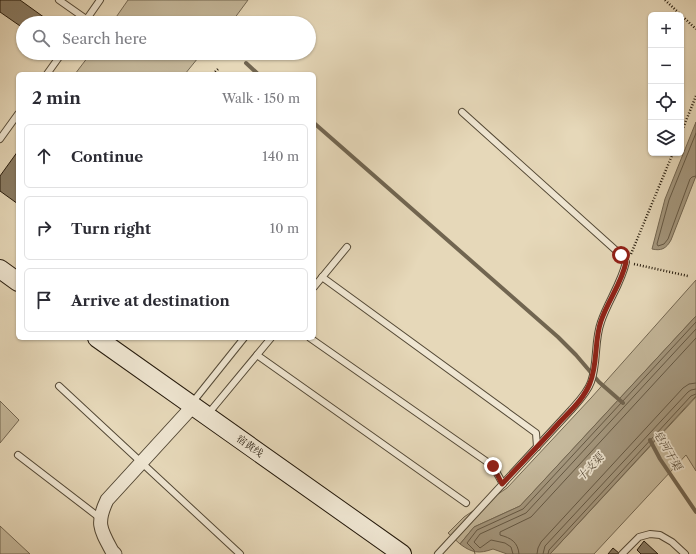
<!DOCTYPE html>
<meta charset="utf-8">
<style>
body{margin:0;font-family:"Libre Caslon Text","Noto Serif SC",serif;background:#f7f7f7;color:#2b2b33}
.controls{position:absolute;right:12px;top:12px;display:grid;overflow:hidden;border-radius:6px;box-shadow:0 1px 3px #0004}
.controls button{width:36px;height:36px;display:grid;place-items:center;padding:0;border:0;border-bottom:1px solid #e1e1e2;background:#fff;color:#2b2b33;font:20px sans-serif}
.stop{position:absolute;width:12px;height:12px;margin:-9px;border:3px solid #8f2418;border-radius:50%;background:#fff}
.stop.end{background:#8f2418;border-color:#fff;box-shadow:0 1px 4px #0008}
.list{margin:0;padding:0;list-style:none}
h2{display:flex;justify-content:space-between;align-items:center;height:52px;margin:0;padding:0 16px;font-size:17px}
h2 small{font-size:13px;font-weight:400;color:#7c7c81}
.list li{display:grid;grid-template-columns:26px 1fr auto;gap:12px;align-items:center;box-sizing:border-box;height:64px;margin:0 8px 8px;padding:0 8px;border:1px solid #e1e1e2;border-radius:6px}
.list b{display:block;font-size:15px;white-space:nowrap}
.list em{font-size:13px;font-style:normal;color:#7c7c81}
.icon{flex:none;width:22px;height:22px;fill:none;stroke:currentColor;stroke-width:2;stroke-linecap:round;stroke-linejoin:round}
.map{position:relative;flex:none;width:696px;height:554px;overflow:hidden}
.search{position:absolute;background:#fff;box-shadow:0 1px 3px #0004;left:16px;top:16px;width:300px;height:44px;display:flex;align-items:center;gap:10px;box-sizing:border-box;padding:0 14px;border-radius:22px;color:#7c7c81;font-size:15px}
.panel{position:absolute;background:#fff;box-shadow:0 1px 3px #0004;left:16px;top:72px;width:300px;height:268px;border-radius:6px}
.map>svg:first-child{display:block}
.green{fill:#c5b89b;stroke:#746853}
.water{fill:#a4977e;stroke:#716550}
.lines{fill:none;stroke-linecap:round;stroke-linejoin:round}
.shore{stroke:#645844;stroke-width:1}
.stream{stroke:#716550;stroke-width:4}
.building{fill:#897c65;stroke:#24190b}
.service-casing{stroke:#544936;stroke-width:8}
.minor-casing{stroke:#544936;stroke-width:15}
.secondary-casing{stroke:#24190b;stroke-width:20}
.path{stroke:#24190b;stroke-width:2.5;stroke-dasharray:1 2;stroke-linecap:butt}
.service{stroke:#efe6d2;stroke-width:6}
.minor{stroke:#efe6d2;stroke-width:13}
.secondary{stroke:#efe6d2;stroke-width:18}
.route{stroke:#8f2418;stroke-width:5}
.labels{text-anchor:middle;dominant-baseline:central;stroke-width:3.5;stroke-linejoin:round;paint-order:stroke}
.street-label{font-size:10px;fill:#24190b;stroke:#efe6d2}
.water-label{font-size:11px;font-style:italic;fill:#574b39;stroke:#efe6d2}
</style>
<div class="map">
<svg width="696" height="554" viewBox="0 0 696 554">
<rect width="100%" height="100%" fill="#e6d8b9"/>
<filter id="stains"><feTurbulence type="fractalNoise" baseFrequency=".005" numOctaves="4"/><feColorMatrix values="0 0 0 0 .2 0 0 0 0 .09 0 0 0 0 .02 0 0 0 .5 -.17"/></filter>
<radialGradient id="worn" r=".72"><stop offset=".6" stop-color="#630" stop-opacity="0"/><stop offset="1" stop-color="#630" stop-opacity=".3"/></radialGradient>
<g class="green">
<polygon points="128,0 248,0 231,23 112,23"/>
<polygon points="91,53 202,53 185,74 75,74"/>
<polygon points="696,280 696,316 520,506 474,527 460,544 448,533 464,517 507,488 591,398"/>
<polygon points="696,397 696,471 686,455 594,554 550,554"/>
<polygon points="0,401 19,420 0,443"/>
<polygon points="0,526 30,554 0,554"/>
</g>
<g class="water">
<path d="M696,122v54l-25,64c-5,9 -10,11 -19,9l13,-50z"/>
<path d="M696,316v80l-146,158h-43l-14,-5c-14,5 -21,4 -33,-5l14,-17 46,-21z"/>
</g>
<g class="lines">
<g class="shore">
<polyline points="696,133 669,200 657,244 658,246 664,244 668,239 690,179 692,177 696,176"/>
<polyline points="475,554 474,550 467,543 477,530 523,509 696,322"/>
<polyline points="513,554 511,547 505,543 491,540 480,548 474,542 480,534 526,513 696,329"/>
<path d="M519,554c-1,-12 -8,-16 -19,-19v-3l31,-15 165,-179"/>
<polyline points="537,554 538,548 541,542 683,388 689,384 696,383"/>
<polyline points="543,554 545,546 688,392 691,390 696,389"/>
<polyline points="548,554 549,550 691,396 696,394"/>
</g>
<g class="stream">
<polyline points="246,63 258,74"/>
<polyline points="314,123 558,337 576,355 599,382 623,403"/>
<polyline points="650,440 660,459 696,512"/>
</g>
</g>
<g class="building">
<polygon points="0,0 20,0 52,23 23,23 23,28 0,12"/>
<polygon points="18,151 18,204 0,191 0,176"/>
<polygon points="644,541 658,554 641,554 637,550"/>
<polygon points="613,548 620,554 608,554"/>
</g>
<g class="lines">
<g class="service-casing">
<g id="service">
<polyline points="59,0 86,19"/>
<polyline points="84,23 100,0"/>
<polyline points="47,74 62,53"/>
<polyline points="0,139 18,114"/>
<polyline points="322,277 536,433 537,447"/>
<polyline points="314,287 347,247"/>
<polyline points="310,338 493,466 503,484"/>
<polyline points="257,355 466,503"/>
<polyline points="59,386 240,554"/>
<polyline points="192,403 244,338"/>
<polyline points="208,414 271,338"/>
<polyline points="18,455 100,518"/>
<path d="M438,554l133,-144c7,-8 16,-17 20,-28 7,-19 3,-41 10,-60 7,-21 20,-38 25,-60l-5,-7 -159,-143"/>
<polyline points="622,554 639,537 650,534 660,535 672,542 685,554"/>
</g>
</g>
<g class="minor-casing">
<path id="minor" d="M115,554l-3,-3c-12,-22 -16,-28 -5,-51l86,-94"/>
</g>
<g class="secondary-casing">
<g id="secondary">
<polyline points="0,269 18,282"/>
<polyline points="97,338 402,554"/>
</g>
</g>
<g class="path">
<polyline points="665,0 696,29"/>
<polyline points="213,74 218,69"/>
<polyline points="681,133 696,96"/>
<polyline points="631,254 673,153"/>
<polyline points="634,264 688,276"/>
</g>
<use href="#service" class="service"/>
<use href="#minor" class="minor"/>
<use href="#secondary" class="secondary"/>
</g>
<g class="lines">
<path class="route" d="M493,466l9,18c19,-20 38,-40 56,-60 11,-12 26,-25 32,-41 8,-19 4,-42 11,-62 7,-21 21,-38 25,-59l-5,-7"/>
</g>
<g class="labels">
<g class="street-label">
<text transform="translate(250 446) rotate(35)">宿黄线</text>
</g>
<g class="water-label">
<text transform="translate(668 450) rotate(60)">皂河干渠</text>
<text transform="translate(590 467) rotate(-47)">十支渠</text>
</g>
</g>
<rect width="100%" height="100%" filter="url(#stains)"/>
<rect width="100%" height="100%" fill="url(#worn)"/>
</svg>
<div class="controls">
<button>+</button>
<button>−</button>
<button><svg class="icon" aria-label="locate" viewBox="0 0 24 24"><circle cx="12" cy="12" r="6"/><path d="M12 2v4M12 18v4M2 12h4M18 12h4"/></svg></button>
<button><svg class="icon" aria-label="layers" viewBox="0 0 24 24"><path d="M12 4l9 5-9 5-9-5zM3 14l9 5 9-5"/></svg></button>
</div>
<div class="stop" style="left:621px;top:255px"></div>
<div class="stop end" style="left:493px;top:466px"></div>
<div class="search"><svg class="icon" aria-label="search" viewBox="0 0 24 24"><circle cx="10" cy="10" r="6"/><path d="M15 15l6 6"/></svg>Search here</div>
<section class="panel">
<h2>2 min<small>Walk · 150 m</small></h2>
<ul class="list">
<li><svg class="icon" aria-label="ahead" viewBox="0 0 24 24"><path d="M12 20V5M6 11l6-6 6 6"/></svg><div><b>Continue</b></div><em>140 m</em></li>
<li><svg class="icon" aria-label="right" viewBox="0 0 24 24"><path d="M7 20v-9h11M14 6l5 5-5 5"/></svg><div><b>Turn right</b></div><em>10 m</em></li>
<li><svg class="icon" aria-label="arrive" viewBox="0 0 24 24"><path d="M6 21V4h12l-3 4 3 4H6"/></svg><div><b>Arrive at destination</b></div></li>
</ul>
</section>
</div>
